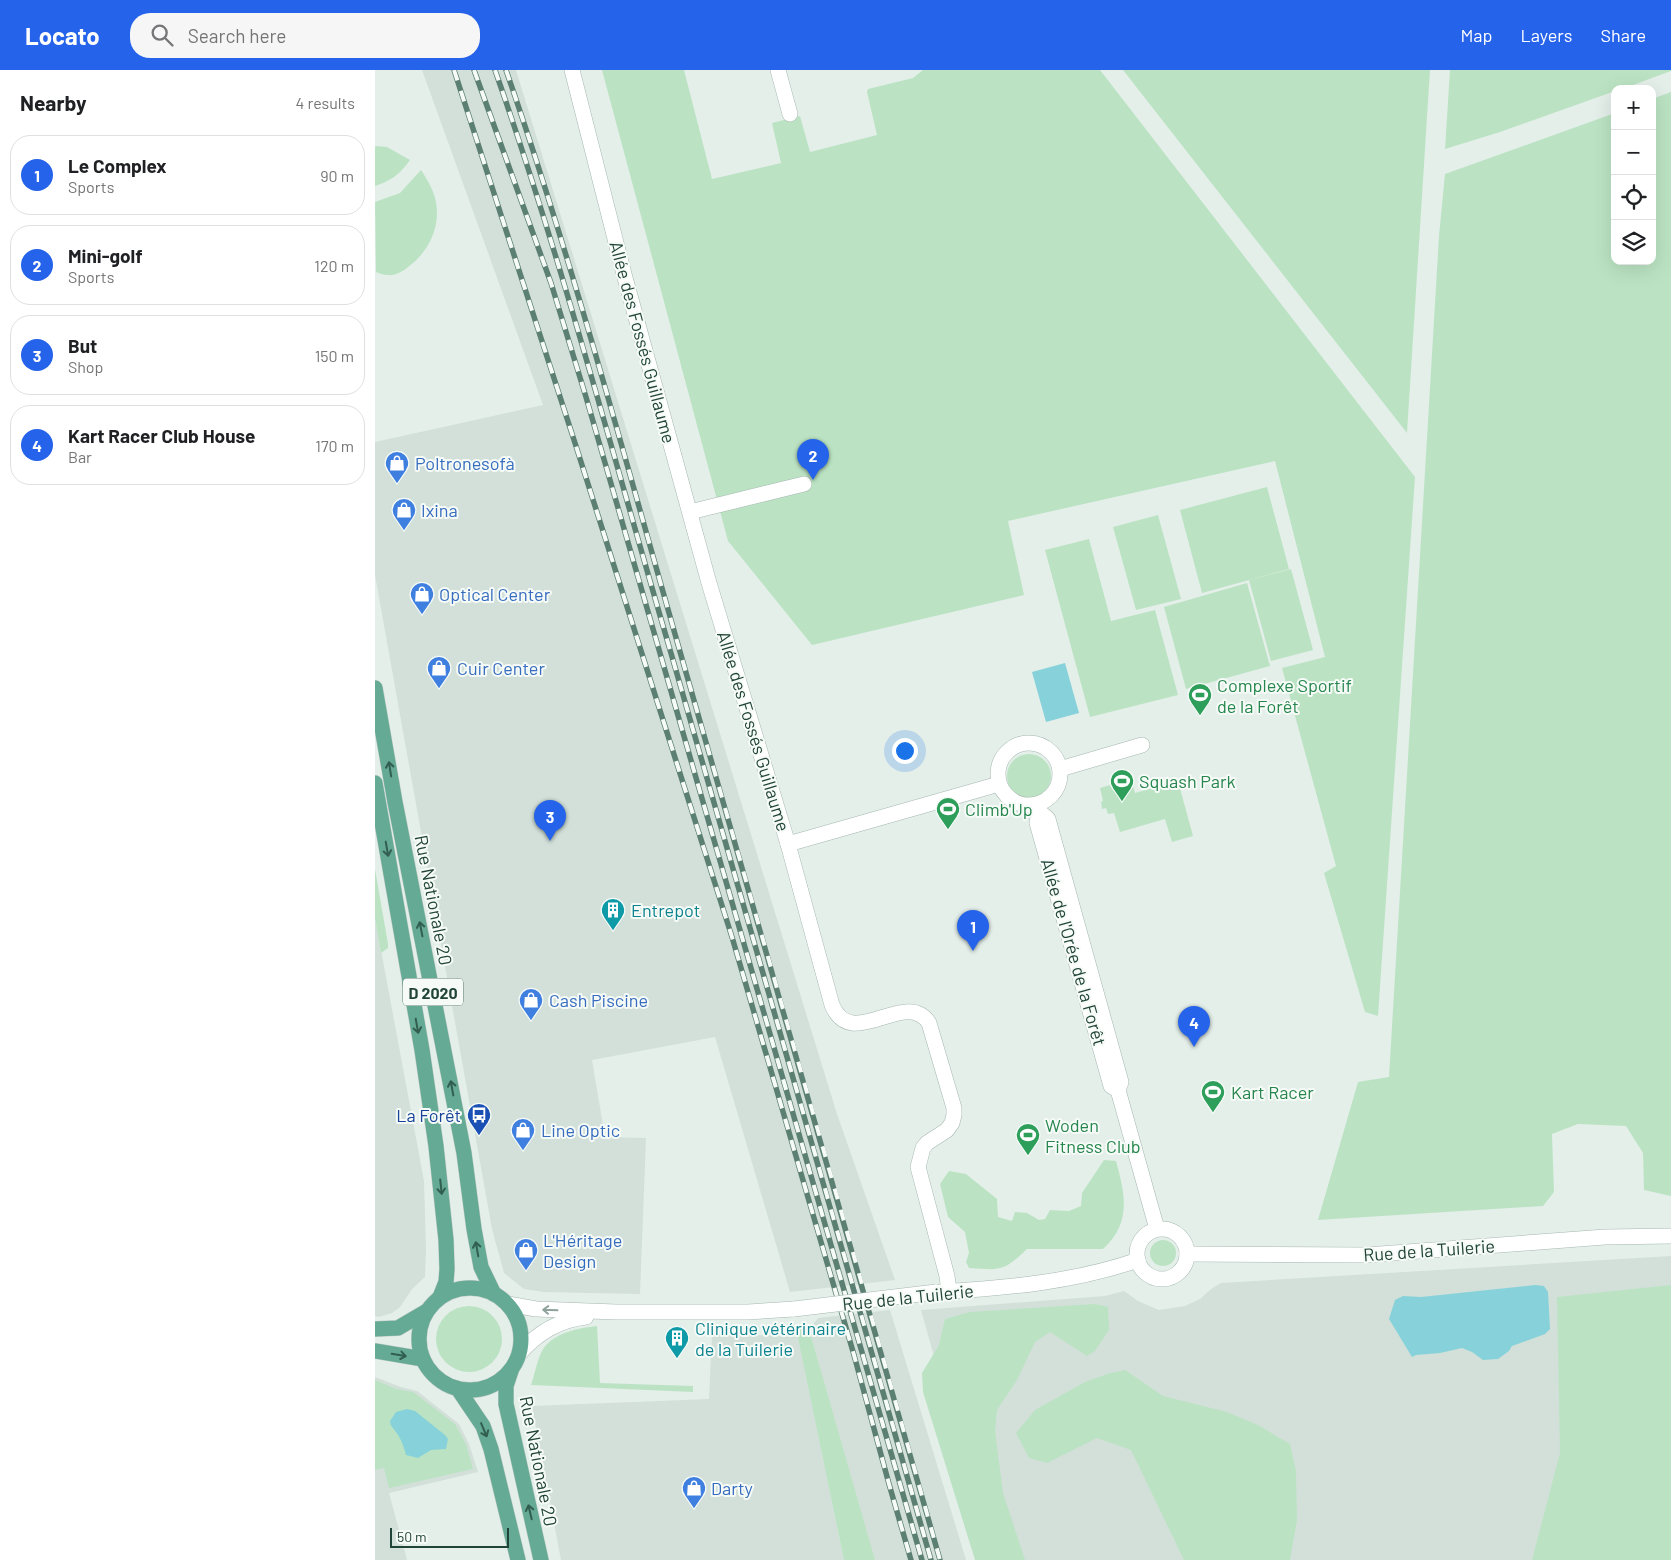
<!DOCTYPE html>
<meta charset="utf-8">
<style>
body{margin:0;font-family:Barlow,sans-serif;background:#f6f6f6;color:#202124}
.controls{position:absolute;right:15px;top:15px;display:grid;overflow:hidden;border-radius:10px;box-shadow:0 5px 20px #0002}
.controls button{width:45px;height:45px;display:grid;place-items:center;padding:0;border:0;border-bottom:1px solid #e0e0e0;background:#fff;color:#202124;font:25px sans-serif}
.scale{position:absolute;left:15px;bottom:12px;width:119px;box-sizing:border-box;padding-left:5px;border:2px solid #214438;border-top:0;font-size:14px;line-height:18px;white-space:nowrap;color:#214438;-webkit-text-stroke:4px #f6fbf8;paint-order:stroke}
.you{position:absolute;left:529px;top:680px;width:18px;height:18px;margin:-12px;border:4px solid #fff;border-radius:50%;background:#1a73e8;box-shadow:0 0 0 8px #1a73e833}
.badge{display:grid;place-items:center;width:32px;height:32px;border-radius:50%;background:#2563eb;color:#fff;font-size:16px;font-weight:700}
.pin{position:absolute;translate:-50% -41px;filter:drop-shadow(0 1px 2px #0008)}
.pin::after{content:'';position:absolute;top:26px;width:18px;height:15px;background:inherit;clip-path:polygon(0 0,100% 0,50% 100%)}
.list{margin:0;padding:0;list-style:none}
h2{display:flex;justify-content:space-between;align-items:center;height:65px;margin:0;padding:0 20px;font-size:21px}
h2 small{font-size:16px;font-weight:400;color:#757577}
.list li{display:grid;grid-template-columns:32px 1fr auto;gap:15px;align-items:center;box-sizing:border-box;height:80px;margin:0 10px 10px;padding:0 10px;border:1px solid #e0e0e0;border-radius:20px}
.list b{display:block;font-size:19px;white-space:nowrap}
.list p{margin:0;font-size:16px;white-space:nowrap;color:#757577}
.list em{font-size:16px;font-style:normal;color:#757577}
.icon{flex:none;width:28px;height:28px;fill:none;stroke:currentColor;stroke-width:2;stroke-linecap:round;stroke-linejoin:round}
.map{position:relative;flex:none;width:1296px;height:1490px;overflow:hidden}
header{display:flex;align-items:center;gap:30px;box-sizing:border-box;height:70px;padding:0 25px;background:#2563eb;color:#fff}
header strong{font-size:24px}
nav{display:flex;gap:28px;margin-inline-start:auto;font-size:18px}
.search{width:350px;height:45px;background:#f6f6f6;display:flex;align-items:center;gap:12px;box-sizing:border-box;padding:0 18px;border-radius:20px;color:#757577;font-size:19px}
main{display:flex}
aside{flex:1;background:#fff}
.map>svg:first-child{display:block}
.built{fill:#d2e0d9}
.green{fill:#bbe3c3}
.water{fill:#87d2da}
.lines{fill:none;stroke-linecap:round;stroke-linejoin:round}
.minor-casing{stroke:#a6b8b1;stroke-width:16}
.major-casing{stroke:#c1cbc7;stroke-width:16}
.minor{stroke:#fff;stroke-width:15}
.major{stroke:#64aa94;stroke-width:15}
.rail-casing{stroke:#5c7f73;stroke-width:5.5}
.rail{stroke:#f6fbf8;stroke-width:4;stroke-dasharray:11;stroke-linecap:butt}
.minor-bridge-casing{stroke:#a6b8b1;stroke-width:16;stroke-linecap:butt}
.minor-bridge{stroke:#fff;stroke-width:15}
.oneway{stroke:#325e4f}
.oneway2{stroke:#90a29c}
.labels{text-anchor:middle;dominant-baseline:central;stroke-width:4;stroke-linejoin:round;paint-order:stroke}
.shield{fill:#f6fbf8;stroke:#617b72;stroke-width:1}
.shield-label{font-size:16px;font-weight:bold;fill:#214438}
.street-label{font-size:18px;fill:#214438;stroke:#f6fbf8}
.shop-label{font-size:18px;fill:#366cbe;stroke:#f6fbf8;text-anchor:start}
.leisure-label{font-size:18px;fill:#27864d;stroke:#f6fbf8;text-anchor:start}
.culture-label{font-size:18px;fill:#0d838f;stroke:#f6fbf8;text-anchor:start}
.transit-label{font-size:18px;fill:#164399;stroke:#f6fbf8;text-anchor:end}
</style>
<header>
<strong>Locato</strong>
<div class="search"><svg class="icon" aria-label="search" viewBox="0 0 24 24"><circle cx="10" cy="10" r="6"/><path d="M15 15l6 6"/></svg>Search here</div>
<nav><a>Map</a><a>Layers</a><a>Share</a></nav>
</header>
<main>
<aside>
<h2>Nearby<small>4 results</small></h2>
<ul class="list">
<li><span class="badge">1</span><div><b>Le Complex</b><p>Sports</p></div><em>90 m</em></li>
<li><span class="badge">2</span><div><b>Mini-golf</b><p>Sports</p></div><em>120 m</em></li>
<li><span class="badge">3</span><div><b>But</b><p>Shop</p></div><em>150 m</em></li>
<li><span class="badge">4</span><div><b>Kart Racer Club House</b><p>Bar</p></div><em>170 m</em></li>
</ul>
</aside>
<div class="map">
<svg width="1296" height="1490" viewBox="0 0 1296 1490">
<rect width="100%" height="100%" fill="#e4efea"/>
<g class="built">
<polygon points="47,0 141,0 462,1044 520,1210 415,1222 340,967 217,990 230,1067 271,1068 265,1224 169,1222 149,1219 129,1203 117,1159 0,505 0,372 168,335"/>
<polygon points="0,848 49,1111 51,1179 50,1207 37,1219 25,1237 17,1243 4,1247 0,1246"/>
<polygon points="1296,1186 1296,1490 616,1490 546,1240 730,1226 749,1221 763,1231 784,1240 810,1236 825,1229 836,1219 846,1213"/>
<polygon points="515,1240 591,1490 498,1490 434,1259 443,1248"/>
<polygon points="337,1263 424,1267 469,1490 186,1490 157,1336 334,1329"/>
<polygon points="0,1307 26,1317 42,1321 84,1354 94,1374 103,1402 14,1423 32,1490 0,1490"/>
</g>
<g class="green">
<polygon points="227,0 309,0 337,109 406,93 397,53 425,46 435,82 502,65 492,22 493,19 538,8 548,0 725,0 1040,407 1003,946 990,942 949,803 961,796 907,598 950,587 900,391 633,451 649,525 437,575 353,471"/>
<polygon points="748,0 1055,0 1032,363"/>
<polygon points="1075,0 1296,0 1296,1 1247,19 1240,19 1240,21 1125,62 1070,79"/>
<polygon points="1296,22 1296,1126 1269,1120 1268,1083 1251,1056 1203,1054 1177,1064 1179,1122 1168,1136 943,1150 983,1012 1014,1007 1064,166 1070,104 1240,43 1240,191 1277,191 1277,29"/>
<path d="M0,76l12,1 23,13c-11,15 -18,20 -35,26z"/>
<path d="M46,100c6,9 11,17 14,28 7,26 -5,53 -27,69 -6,5 -13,9 -21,8 -3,0 -8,-2 -11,-3l-1,-70 25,-9z"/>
<polygon points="892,417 914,499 827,523 805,440"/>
<polygon points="783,445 806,529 761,540 738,457"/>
<polygon points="714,469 736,551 780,540 803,625 715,647 670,480"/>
<polygon points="916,499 938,580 896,591 874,510"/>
<polygon points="872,513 895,596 811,619 789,537"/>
<circle cx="654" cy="706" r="22"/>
<polygon points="756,709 760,723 803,711 818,766 797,772 790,749 745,762 739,743 733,744 731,738 727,739 726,732 728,731 725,718"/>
<polygon points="0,799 13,874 13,878 6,883 0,848"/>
<path d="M729,1090l12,1c9,33 16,62 -13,88h-76c-24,23 -26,21 -58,19l-3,-6 3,-9 -4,-21 -17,-15 -8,-33 9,-13 17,3 31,25 1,18 14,4 3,-9 12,1 12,7 6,-1 5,-9 19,1 12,-5 1,-13z"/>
<circle cx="788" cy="1183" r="13"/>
<polygon points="1296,1215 1296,1490 1157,1490 1185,1383 1182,1227"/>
<polygon points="720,1234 733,1237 734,1260 720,1281 712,1286 675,1262 660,1272 642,1310 622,1340 620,1361 628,1423 650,1490 600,1490 548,1322 547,1303 564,1275 570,1249 595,1242"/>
<circle cx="94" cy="1269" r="33"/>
<path d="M222,1256l3,57 93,3v6l-162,-7c4,-11 6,-25 11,-34 10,-18 36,-23 55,-25z"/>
<polygon points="421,1258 434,1259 500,1490 469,1490"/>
<polygon points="750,1300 788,1326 852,1342 883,1355 915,1374 921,1401 922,1450 915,1490 809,1490 756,1380 722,1368 672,1393 654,1388 641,1363 660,1340 710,1312 735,1303"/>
<polygon points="0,1310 21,1319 38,1322 80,1354 91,1374 98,1399 14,1418 9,1398 0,1400"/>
</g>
<g class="water">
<polygon points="690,593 704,643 671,652 657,602"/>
<polygon points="1160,1215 1169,1216 1173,1222 1175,1259 1170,1264 1137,1276 1134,1281 1123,1289 1108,1290 1097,1282 1087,1278 1065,1283 1041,1285 1037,1287 1014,1249 1020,1230 1028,1226 1046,1227"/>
<path d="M32,1339l8,2 30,24 3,4 -2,10 -15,1 -13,8 -12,-3c-2,-7 -4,-14 -8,-20 -3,-6 -8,-8 -8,-14l6,-9z"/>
</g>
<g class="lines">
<g class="minor-casing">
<g id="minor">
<path d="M197,0l52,204 85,309 79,261 44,161c20,48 74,-18 97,18l25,85v7l-2,8 -5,7 -20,13 -4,5 -5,19 29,109 2,15"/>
<polyline points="403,0 415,44"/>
<polyline points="315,442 429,414"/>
<circle cx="654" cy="704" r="31"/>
<polyline points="685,699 767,675"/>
<polyline points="663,734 664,741 662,753 736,1016 743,1020"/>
<polyline points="664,741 673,749 746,1012 743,1020 782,1159"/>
<polyline points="413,774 624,714"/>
<circle cx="787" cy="1184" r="25"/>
<polyline points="812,1184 992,1185 1230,1167 1296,1166"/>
<path d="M565,1222c67,-4 134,-10 198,-32"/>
<polyline points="133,1234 161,1239 241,1242 373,1242 419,1239"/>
<path d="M144,1284c18,-21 39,-34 67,-37"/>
</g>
</g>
<g class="major-casing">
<g id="major">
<polyline points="0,618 20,732 89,1083 99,1159 106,1197 119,1224"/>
<polyline points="0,713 47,980 61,1076 71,1170 72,1199 71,1212 65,1227"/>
<circle cx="95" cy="1269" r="51"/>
<polyline points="0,1259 23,1258 52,1241"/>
<polyline points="0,1281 48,1289"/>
<polyline points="136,1301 131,1316 131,1334 166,1490"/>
<polyline points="83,1319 108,1356 116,1379 143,1490"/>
</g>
</g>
<use href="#minor" class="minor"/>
<use href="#major" class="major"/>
<g class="rail-casing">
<g id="rail">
<polyline points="79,0 200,373 357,867 479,1285 514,1414 536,1490"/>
<polyline points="99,0 176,213 211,327 547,1490"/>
<path d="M120,0c68,194 120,393 178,590 86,300 173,600 258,900"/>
<path d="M131,0c70,202 124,408 183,613 84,292 169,584 251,877"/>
</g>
</g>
<use href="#rail" class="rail"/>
<g class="minor-bridge-casing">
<polyline id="minor-bridge" points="419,1239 561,1222"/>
</g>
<use href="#minor-bridge" class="minor-bridge"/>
</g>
<defs><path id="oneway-shaft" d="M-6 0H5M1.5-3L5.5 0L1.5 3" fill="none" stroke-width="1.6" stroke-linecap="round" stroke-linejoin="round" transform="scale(1.25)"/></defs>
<g class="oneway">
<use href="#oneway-shaft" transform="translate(15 699) rotate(-99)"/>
<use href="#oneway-shaft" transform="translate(12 779) rotate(80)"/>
<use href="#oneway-shaft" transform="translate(46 859) rotate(-101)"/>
<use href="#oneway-shaft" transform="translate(42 956) rotate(80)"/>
<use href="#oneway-shaft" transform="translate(77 1018) rotate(-100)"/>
<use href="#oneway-shaft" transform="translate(66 1117) rotate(84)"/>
<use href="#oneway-shaft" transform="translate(102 1179) rotate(-100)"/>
<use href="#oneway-shaft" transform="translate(24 1285) rotate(9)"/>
<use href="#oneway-shaft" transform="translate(109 1360) rotate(67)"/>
<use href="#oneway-shaft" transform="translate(155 1442) rotate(-103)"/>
</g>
<use class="oneway2" href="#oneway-shaft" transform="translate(175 1240) rotate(-178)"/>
<defs>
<g id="shop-pin" transform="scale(1.25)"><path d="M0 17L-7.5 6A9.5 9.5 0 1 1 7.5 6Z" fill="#3f7fe0" stroke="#f6fbf8"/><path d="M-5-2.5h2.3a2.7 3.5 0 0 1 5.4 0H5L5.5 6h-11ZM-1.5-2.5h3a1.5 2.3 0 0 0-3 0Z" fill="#fff"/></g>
<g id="stadium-pin" transform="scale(1.25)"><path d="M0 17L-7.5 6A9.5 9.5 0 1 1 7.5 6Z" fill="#2e9e5b" stroke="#f6fbf8"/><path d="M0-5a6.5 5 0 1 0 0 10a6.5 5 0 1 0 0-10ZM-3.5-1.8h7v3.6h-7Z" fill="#fff"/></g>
<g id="building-pin" transform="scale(1.25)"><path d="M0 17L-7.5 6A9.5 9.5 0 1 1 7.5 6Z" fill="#0f9aa8" stroke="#f6fbf8"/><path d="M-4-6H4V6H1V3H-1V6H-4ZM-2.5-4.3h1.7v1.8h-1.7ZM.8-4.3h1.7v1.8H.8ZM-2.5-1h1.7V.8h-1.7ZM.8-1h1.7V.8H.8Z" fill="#fff"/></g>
<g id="bus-pin" transform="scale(1.25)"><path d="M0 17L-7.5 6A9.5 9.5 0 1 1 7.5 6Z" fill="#1a4fb4" stroke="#f6fbf8"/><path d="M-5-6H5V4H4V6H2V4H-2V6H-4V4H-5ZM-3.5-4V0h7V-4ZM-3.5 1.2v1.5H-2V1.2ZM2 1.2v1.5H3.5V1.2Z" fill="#fff"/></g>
</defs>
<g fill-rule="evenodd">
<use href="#shop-pin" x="22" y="393"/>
<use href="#shop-pin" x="29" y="440"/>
<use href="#shop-pin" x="47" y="524"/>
<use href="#shop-pin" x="64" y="598"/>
<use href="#stadium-pin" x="825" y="625"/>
<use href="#stadium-pin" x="747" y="711"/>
<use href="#stadium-pin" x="573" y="739"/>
<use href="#building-pin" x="238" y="840"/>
<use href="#shop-pin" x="156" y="930"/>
<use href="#stadium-pin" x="838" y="1022"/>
<use href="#bus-pin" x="104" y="1045"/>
<use href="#shop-pin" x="148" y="1060"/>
<use href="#stadium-pin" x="653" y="1065"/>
<use href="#shop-pin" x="151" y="1180"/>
<use href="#building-pin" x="302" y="1268"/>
<use href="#shop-pin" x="319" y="1418"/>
</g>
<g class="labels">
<rect class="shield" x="28" y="908.5" width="60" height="27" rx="4"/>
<g class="shield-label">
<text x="58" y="922">D 2020</text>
</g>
<g class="street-label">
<text transform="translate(268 272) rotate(75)">Allée des Fossés Guillaume</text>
<text transform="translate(379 661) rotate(73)">Allée des Fossés Guillaume</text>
<text transform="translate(59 830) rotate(79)">Rue Nationale 20</text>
<text transform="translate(699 882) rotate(74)">Allée de l'Orée de la Forêt</text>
<text transform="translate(1054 1180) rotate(-4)">Rue de la Tuilerie</text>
<text transform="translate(533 1227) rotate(-6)">Rue de la Tuilerie</text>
<text transform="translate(164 1391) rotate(79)">Rue Nationale 20</text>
</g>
<g class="shop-label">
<text x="40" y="393">Poltronesofà</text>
<text x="46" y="440">Ixina</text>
<text x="64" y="524">Optical Center</text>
<text x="82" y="598">Cuir Center</text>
<text x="174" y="930">Cash Piscine</text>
<text x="166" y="1060">Line Optic</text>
<text x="168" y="1170">L'Héritage<tspan x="168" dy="21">Design</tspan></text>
<text x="336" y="1418">Darty</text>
</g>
<g class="leisure-label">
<text x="842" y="615">Complexe Sportif<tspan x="842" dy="21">de la Forêt</tspan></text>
<text x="764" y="711">Squash Park</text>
<text x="590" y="739">Climb'Up</text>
<text x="856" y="1022">Kart Racer</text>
<text x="670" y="1055">Woden<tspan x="670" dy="21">Fitness Club</tspan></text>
</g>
<g class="culture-label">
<text x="256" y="840">Entrepot</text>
<text x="320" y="1258">Clinique vétérinaire<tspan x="320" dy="21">de la Tuilerie</tspan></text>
</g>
<g class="transit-label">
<text x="86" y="1045">La Forêt</text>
</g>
</g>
</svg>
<div class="controls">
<button>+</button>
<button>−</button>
<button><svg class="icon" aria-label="locate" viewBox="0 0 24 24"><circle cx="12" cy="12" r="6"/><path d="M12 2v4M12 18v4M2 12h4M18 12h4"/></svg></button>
<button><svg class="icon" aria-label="layers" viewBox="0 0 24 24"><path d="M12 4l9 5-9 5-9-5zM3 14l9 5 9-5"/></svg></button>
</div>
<div class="scale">50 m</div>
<div class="you"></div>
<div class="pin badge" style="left:598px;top:881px">1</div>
<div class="pin badge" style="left:438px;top:410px">2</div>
<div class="pin badge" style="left:175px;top:771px">3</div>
<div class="pin badge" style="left:819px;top:977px">4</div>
</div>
</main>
